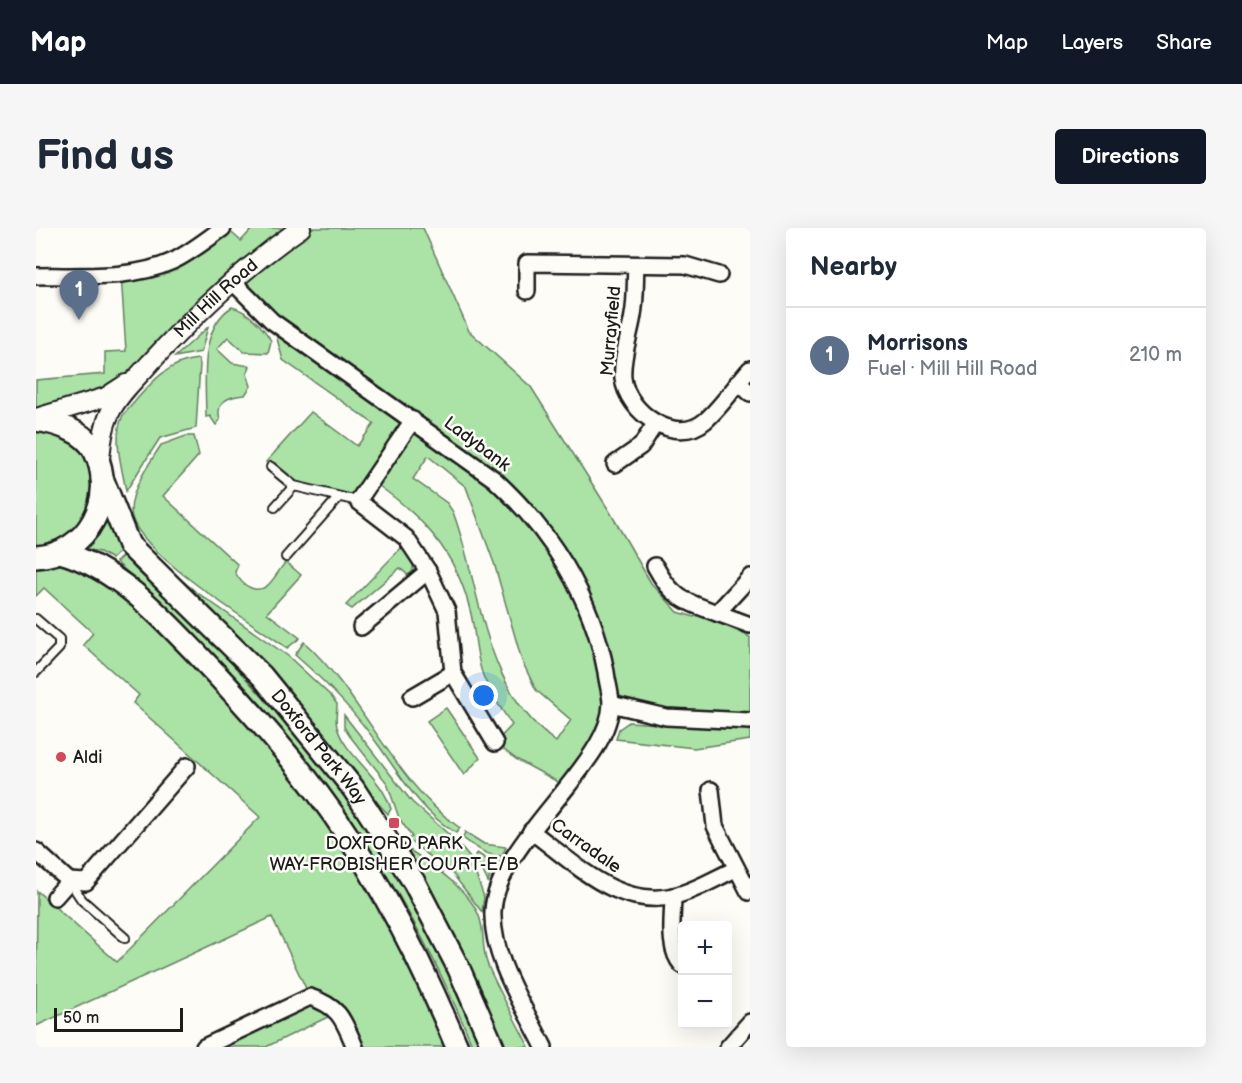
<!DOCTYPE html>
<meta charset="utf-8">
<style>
body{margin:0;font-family:"Balsamiq Sans",sans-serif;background:#f6f6f7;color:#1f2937}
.controls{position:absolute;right:18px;bottom:18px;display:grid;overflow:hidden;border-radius:6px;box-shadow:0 6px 24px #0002}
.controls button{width:54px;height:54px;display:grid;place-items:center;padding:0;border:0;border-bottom:2px solid #e0e1e3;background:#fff;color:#1f2937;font:30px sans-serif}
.scale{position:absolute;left:18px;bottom:15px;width:129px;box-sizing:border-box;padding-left:6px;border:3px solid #1c1c1c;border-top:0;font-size:16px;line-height:21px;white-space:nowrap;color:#1c1c1c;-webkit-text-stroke:4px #fdfcf7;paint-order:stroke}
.you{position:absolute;left:448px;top:468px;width:21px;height:21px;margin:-15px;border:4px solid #fff;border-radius:50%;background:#1a73e8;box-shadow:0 0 0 9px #1a73e833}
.badge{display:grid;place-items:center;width:39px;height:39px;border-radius:50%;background:#111827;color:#fff;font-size:20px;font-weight:700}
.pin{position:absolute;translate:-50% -50px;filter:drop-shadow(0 2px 3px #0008)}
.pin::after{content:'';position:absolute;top:32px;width:21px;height:18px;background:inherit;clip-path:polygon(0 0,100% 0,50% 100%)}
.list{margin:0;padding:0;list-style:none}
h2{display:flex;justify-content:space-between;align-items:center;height:78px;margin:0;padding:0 24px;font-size:26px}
h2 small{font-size:20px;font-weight:400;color:#747a83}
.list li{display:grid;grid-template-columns:39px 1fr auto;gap:18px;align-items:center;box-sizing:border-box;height:96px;padding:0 24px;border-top:2px solid #e0e1e3}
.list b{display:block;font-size:22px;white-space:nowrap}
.list p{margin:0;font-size:20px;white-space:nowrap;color:#747a83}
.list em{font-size:20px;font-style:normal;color:#747a83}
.map{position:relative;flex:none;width:714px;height:819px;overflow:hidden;border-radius:6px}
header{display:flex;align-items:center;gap:36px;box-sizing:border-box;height:84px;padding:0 30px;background:#111827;color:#fff}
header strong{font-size:28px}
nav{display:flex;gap:33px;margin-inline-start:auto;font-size:21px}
.intro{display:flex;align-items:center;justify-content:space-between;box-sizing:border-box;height:144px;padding:0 36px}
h1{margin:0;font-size:42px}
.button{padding:15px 27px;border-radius:6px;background:#111827;color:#fff;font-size:21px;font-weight:700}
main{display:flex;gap:36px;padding:0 36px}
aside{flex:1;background:#fff;border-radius:6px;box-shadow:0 6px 24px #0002}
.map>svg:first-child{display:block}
.grass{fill:#abe2a6;stroke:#647f61;stroke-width:1.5;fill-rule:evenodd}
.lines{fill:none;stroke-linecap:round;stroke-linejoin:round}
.service-casing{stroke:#1c1c1c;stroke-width:12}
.minor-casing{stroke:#1c1c1c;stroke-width:20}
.tertiary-casing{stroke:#1c1c1c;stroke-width:22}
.secondary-casing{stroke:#1c1c1c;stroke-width:26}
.service{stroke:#fdfcf7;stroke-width:8}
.minor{stroke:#fdfcf7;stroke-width:15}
.tertiary{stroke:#fdfcf7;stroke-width:18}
.secondary{stroke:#fdfcf7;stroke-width:21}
.poi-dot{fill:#d1495b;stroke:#fdfcf7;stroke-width:2}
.labels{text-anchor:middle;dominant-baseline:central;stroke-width:5;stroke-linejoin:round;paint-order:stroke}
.street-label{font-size:18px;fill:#1c1c1c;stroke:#fdfcf7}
.poi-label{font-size:18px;fill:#1c1c1c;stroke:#fdfcf7;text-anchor:start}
</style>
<header>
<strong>Map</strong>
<nav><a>Map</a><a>Layers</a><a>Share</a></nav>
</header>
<div class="intro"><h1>Find us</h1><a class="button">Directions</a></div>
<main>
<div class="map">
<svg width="714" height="819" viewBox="0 0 714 819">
<rect width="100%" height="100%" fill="#fdfcf7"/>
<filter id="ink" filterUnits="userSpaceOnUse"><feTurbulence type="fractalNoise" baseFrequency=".0167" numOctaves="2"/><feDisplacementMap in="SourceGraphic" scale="12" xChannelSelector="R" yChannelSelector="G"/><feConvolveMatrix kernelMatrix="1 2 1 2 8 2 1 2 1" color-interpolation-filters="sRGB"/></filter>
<g filter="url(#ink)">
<g class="grass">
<path d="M190,0l15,13 12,-13h170l46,103 62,56 79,125 41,71 27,29 16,5 6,-3 50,23v84l-139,-17 -44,83 -51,-28 -21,-16 17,-18c-10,-15 -21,-30 -28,-47 -9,-21 -8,-47 -14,-68 -14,-59 -50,-96 -98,-129l-14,20 -64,-15 -28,-24 45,-50 46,34 17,-22 -91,-64 -11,-39 -40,-40 -91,92 -105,45v-38l69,-6v-22l21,-1 -5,-77 27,-4zM392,228l38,31 28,76 28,98 14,29 35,30 -15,22c-75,-55 -73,-150 -103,-230l-6,-9 -34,-24z"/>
<path d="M196,79c14,3 33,21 39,34l-3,12 -24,-1 -16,-15 -11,12 15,14 18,3 -3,8 4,12 -6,9c-17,1 -30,7 -25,25l-4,5 -6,-9 -4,1c0,-34 -8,-89 26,-110z"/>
<polygon points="172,99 165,124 139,129"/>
<path d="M162,131l2,5 -4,64 -36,10 -34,53c-4,-24 -14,-53 -3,-76 22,-24 40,-53 75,-56z"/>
<polygon points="0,192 58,222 65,274 25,324 76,346 281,564 421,819 319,819 302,784 230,819 168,819 274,769 236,689 0,798 1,663 81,734 224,589 97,475 103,467 47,417 57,405 8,360 0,368"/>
<path d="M150,208h8l5,19 -36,41 75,69 -3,7c4,8 8,13 16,16 18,7 24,-15 35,-26l15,13 -34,38 33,25 -13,10c-32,-24 -156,-98 -156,-137 0,-23 19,-48 30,-66z"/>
<polygon points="70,292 85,322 76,331 64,324 46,320 63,307"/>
<path d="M367,318c10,12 14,17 7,31l-10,-9 -48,41 -6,-4z"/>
<path d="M110,323l49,40 93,65 43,40 6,8c0,7 -2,17 0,23 8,29 44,48 54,82l-3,5z"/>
<path d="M88,327c14,21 38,36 55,54 36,35 70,72 103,110 87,97 148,211 204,328h-13c-81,-198 -196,-345 -357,-485z"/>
<path d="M268,414c60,54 88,139 156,186l-4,5c-34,-20 -55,-56 -77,-87 -24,-34 -53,-64 -84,-91z"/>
<polygon points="410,480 444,530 428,547 391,493"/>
<polygon points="308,487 376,574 418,611 434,630 448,669 446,684 416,645 371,611 376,609 363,590 351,555 313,507 308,499"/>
<polygon points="593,494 714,502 714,512 658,520 580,511 583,501"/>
<path d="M429,604l19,12 22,3 -4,9c-14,1 -28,-10 -39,-18z"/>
<path d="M372,621c23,15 68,45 73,74 4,17 0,27 8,45 12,27 27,53 40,79h-23l-41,-90 -46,-80z"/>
<polygon points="441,625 458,636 452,654 439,627"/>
</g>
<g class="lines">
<g class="service-casing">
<g id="service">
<polyline points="235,239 258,258 322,273"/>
<polyline points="239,279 258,258"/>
<polyline points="250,329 303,269"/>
<polyline points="0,391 23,411 23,420 0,444"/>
<polyline points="34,654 46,672 89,710"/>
</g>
</g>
<g class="minor-casing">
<g id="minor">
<path d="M600,37c-1,16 0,34 -3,50 -3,20 -12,43 -10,63 4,35 53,68 82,43 17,-15 30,-35 45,-52"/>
<path d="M0,48c44,-1 96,4 137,-15 17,-8 34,-22 50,-33"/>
<path d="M196,53l40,40 222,158c56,51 98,117 112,193 1,10 5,22 5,32 -1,30 -26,60 -44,83 -25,32 -72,82 -74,124 -2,47 31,95 51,136"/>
<polyline points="491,63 491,35 649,37 683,47"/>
<polyline points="702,154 714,165"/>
<polyline points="377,192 322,273 370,310 392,343 411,383 417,445 459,515"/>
<polyline points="579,236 605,218 619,196"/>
<path d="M619,338c17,32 29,35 62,47l33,-36"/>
<polyline points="681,385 714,397"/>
<polyline points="325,399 392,343"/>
<polyline points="376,469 417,445"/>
<polyline points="575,476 630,489 714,493"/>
<polyline points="675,562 679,598 713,664"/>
<path d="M495,603c45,33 90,82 150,63 19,-6 37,-17 55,-25"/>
<polyline points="0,623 33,653 19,669"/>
<polyline points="33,653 50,654 151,538"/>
<path d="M637,668c0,21 -6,53 9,69"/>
<path d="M168,819l106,-50c30,10 33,22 45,50"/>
<polyline points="692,819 714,794"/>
</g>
</g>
<g class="tertiary-casing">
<g id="tertiary">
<polyline points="0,190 70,169 90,156"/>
<path id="s1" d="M63,240c2,-18 3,-38 11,-55 8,-18 27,-35 40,-50 46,-50 94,-96 151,-135"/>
</g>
</g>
<g class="secondary-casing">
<g id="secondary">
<path d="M0,192c20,3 49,11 59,32 22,46 -7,102 -59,105"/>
<path id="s2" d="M66,250l27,67 133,131 91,112 61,94 45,87 34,78"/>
<path d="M24,324c57,16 100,63 140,105 41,43 81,87 117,135 58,77 103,166 140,255"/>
</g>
</g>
<use href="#service" class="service"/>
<use href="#minor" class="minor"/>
<use href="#tertiary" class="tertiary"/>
<use href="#secondary" class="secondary"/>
</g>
</g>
<g class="poi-dot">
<circle cx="25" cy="529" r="6"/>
<rect x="352" y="589" width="12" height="12" rx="3"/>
</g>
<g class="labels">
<g class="street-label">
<text stroke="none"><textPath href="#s1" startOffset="213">Mill Hill Road</textPath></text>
<text transform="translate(575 103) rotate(-85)">Murrayfield</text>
<text transform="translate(441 216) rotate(37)">Ladybank</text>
<text stroke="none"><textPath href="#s2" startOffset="350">Doxford Park Way</textPath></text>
<text transform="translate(550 618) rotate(35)">Carradale</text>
</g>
<g class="poi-label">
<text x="37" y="529">Aldi</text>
<text x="358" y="615" text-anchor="middle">DOXFORD PARK<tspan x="358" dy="21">WAY-FROBISHER COURT-E/B</tspan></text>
</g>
</g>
</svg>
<div class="controls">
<button>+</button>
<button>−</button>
</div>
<div class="scale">50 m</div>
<div class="you"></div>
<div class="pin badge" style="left:43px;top:92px;background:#5c6f8a">1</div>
</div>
<aside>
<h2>Nearby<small></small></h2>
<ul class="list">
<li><span class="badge" style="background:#5c6f8a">1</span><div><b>Morrisons</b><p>Fuel · Mill Hill Road</p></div><em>210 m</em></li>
</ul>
</aside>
</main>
